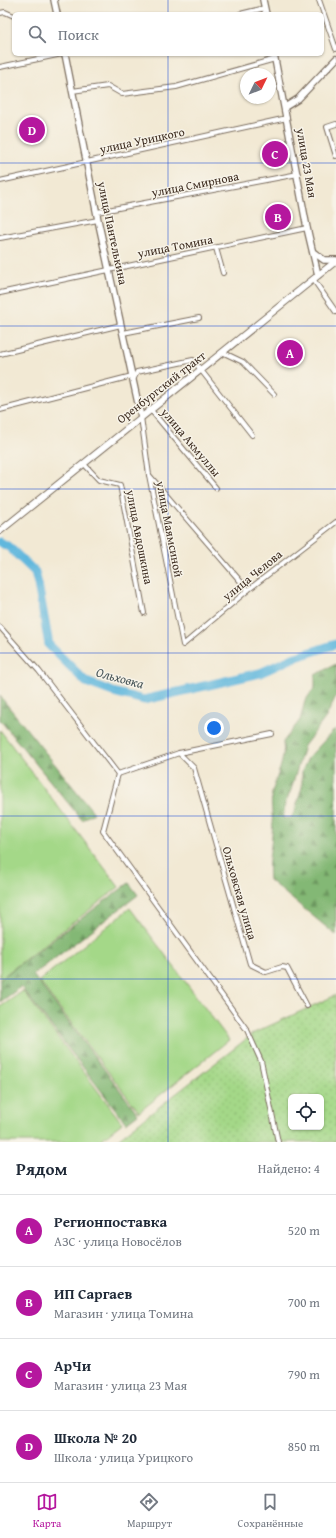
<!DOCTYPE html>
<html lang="ru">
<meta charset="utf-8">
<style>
body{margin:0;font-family:"Gentium Book Plus",serif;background:#f2f2f3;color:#1f2937}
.controls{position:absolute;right:12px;bottom:12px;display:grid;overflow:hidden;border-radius:6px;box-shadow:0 1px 3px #0004}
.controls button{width:36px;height:36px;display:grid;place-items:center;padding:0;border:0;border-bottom:1px solid #e0e1e3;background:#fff;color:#1f2937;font:20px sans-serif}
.compass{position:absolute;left:240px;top:68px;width:36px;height:36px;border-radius:50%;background:#fff;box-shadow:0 1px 3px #0004;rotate:47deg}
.you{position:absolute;left:214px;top:728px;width:14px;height:14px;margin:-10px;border:3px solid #fff;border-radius:50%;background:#1a73e8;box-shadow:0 0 0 6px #1a73e833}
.badge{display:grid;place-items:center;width:26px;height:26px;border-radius:50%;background:#b5179e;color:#fff;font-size:13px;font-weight:700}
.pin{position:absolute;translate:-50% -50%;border:2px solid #fff;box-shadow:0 1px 4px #0006}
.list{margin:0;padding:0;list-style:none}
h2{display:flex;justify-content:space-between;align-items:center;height:52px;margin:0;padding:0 16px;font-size:17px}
h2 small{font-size:13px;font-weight:400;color:#747a83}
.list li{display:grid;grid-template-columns:26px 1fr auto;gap:12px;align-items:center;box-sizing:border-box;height:72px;padding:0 16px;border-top:1px solid #e0e1e3}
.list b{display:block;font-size:15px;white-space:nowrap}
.list p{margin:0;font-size:13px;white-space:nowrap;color:#747a83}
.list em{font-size:13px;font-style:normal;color:#747a83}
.icon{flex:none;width:22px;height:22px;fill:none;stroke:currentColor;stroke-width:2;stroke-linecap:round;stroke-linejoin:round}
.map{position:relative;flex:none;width:336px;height:1142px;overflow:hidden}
.search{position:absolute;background:#fff;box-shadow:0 1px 3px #0004;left:12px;right:12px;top:12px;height:44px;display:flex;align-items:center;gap:10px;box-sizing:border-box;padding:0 14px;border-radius:6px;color:#747a83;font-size:15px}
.sheet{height:340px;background:#fff}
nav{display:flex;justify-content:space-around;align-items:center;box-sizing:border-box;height:56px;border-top:1px solid #e0e1e3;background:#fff;font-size:11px;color:#747a83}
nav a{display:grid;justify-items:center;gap:2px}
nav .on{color:#b5179e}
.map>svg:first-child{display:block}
.green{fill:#a4d888;stroke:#708153}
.forest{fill:url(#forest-firs);stroke:#5f7149}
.garden{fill:url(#garden-dots);stroke:#708153;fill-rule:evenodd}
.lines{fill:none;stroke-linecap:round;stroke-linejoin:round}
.river{stroke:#60b7dd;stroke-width:9}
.street-casing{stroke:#7b6d5e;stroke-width:6}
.secondary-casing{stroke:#7b6d5e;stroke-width:8}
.primary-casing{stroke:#7b6d5e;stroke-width:8}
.street{stroke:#fff;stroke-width:4}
.secondary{stroke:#fff;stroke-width:5.5}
.primary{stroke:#fff;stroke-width:6}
.grid{fill:none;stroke:#1d4ed8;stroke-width:1;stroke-opacity:0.55}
.labels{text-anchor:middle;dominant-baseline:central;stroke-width:3;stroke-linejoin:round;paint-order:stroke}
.street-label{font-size:12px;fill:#3b2a1e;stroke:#f7f3e8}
.water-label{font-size:13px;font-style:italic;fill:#465457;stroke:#f7f3e8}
</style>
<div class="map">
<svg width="336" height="1142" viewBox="0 0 336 1142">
<defs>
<pattern id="forest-firs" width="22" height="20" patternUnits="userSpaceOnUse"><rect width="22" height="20" fill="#83b874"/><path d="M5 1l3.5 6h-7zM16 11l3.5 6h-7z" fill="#6c965f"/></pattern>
<pattern id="garden-dots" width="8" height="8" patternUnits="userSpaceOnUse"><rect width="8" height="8" fill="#a4d888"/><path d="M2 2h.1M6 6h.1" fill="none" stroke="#8eba75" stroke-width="1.8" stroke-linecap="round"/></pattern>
</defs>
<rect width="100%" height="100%" fill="#f7f3e8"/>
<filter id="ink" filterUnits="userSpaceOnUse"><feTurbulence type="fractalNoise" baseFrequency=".025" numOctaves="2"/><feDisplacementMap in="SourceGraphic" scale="8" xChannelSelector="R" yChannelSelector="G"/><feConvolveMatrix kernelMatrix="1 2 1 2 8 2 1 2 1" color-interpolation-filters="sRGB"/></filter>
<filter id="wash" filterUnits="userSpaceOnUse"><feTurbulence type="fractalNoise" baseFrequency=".012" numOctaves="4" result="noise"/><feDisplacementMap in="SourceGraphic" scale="16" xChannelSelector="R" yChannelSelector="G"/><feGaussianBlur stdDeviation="0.9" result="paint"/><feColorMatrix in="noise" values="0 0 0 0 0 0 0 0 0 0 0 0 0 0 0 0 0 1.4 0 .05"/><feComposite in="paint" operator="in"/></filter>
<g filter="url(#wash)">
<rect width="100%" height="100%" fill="#f2e9d4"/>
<g class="green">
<polygon points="0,730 119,887 1,978 0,976"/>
<polygon points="130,908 229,1040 139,1112 39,981"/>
<polygon points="23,991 122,1123 98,1142 0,1142 0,1007"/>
</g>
<g class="forest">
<path d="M336,664v32l-10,21 -22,29 -13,44 -6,14 -2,14h8l4,-7 7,-24v-16l6,-13 28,-30v207l-67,-55c-2,-19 2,-29 3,-46 2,-14 -2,-27 0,-41 4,-17 14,-33 11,-51l17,-22 5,-19 10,-14v-12z"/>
<polygon points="0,696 94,813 82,820 0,720"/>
<polygon points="129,883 138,895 33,975 138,1114 126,1123 21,987 0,1002 0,979"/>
</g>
<path class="garden" d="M336,995v147h-222l140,-109zM291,1097h30v30h-30z"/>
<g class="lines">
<polyline class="river" points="0,542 9,547 35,572 38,584 49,645 86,682 113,692 144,700 260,673 293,658 336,644"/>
</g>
</g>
<g filter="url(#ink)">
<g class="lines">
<g class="street-casing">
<g id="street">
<polyline points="319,0 336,49"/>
<polyline points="0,13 5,12 14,16"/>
<polyline points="240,14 265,8"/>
<polyline points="0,67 62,54"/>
<polyline points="72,91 108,86 122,94 176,87 275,59"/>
<polyline points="336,124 327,127 336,156"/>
<polyline points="0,181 287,118"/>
<polyline points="97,212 298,174"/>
<polyline points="0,238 98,220"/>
<polyline points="216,248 223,273"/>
<polyline points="313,279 336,312"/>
<polyline points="0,293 307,228"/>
<polyline points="123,333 199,318"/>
<polyline points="222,352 243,362 274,394"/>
<polyline points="0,354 121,325"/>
<polyline points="133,380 137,372 193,360 252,435"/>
<polyline points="150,409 216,488"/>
<polyline points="0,410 132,376"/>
<polyline points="141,417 149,475 183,645 248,590 336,522"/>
<polyline points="84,464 99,480 120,485 144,613"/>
<polyline points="149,475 248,590"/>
<polyline points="0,627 39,671 118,774"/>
<polyline points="179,753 194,768 250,964 266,972 282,967 287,968 307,1006"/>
<polyline points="118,774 103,831 247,1030 261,1061 278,1142"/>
<polyline points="118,774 179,753 272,734"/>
</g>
</g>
<g class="secondary-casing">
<g id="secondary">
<polyline points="54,0 57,14"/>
<polyline points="263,0 266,14"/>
<polyline points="65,54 98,220 141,417"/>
<polyline points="274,54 307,228 318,275"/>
<polyline points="285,107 298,99 336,59"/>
<polyline points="313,252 324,260 336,260"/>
</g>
</g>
<g class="primary-casing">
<polyline id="primary" points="0,531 336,261"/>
</g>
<use href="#street" class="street"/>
<use href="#secondary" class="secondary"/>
<use href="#primary" class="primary"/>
</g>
</g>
<path class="grid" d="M168,0v14M168,54v1088M0,163h336M0,326h336M0,489h336M0,653h336M0,816h336M0,979h336"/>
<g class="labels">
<g class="street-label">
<text transform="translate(142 140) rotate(-12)">улица Урицкого</text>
<text transform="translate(307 163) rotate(80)">улица 23 Мая</text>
<text transform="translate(195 184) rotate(-11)">улица Смирнова</text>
<text transform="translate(113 233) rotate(78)">улица Пантелькина</text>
<text transform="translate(175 246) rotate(-11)">улица Томина</text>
<text transform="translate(161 387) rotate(-38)">Оренбургский тракт</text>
<text transform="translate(191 442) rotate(50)">улица Акмуллы</text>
<text transform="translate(170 529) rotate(79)">улица Маямсиной</text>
<text transform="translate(140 537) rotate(79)">улица Авдошкина</text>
<text transform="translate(252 575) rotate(-39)">улица Челова</text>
<text transform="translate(240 893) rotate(74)">Ольховская улица</text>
</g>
<g class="water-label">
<text transform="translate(120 678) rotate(15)">Ольховка</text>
</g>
</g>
</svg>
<div class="controls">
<button><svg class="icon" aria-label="locate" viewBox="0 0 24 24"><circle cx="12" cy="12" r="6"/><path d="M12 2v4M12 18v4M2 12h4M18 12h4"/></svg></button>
</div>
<svg class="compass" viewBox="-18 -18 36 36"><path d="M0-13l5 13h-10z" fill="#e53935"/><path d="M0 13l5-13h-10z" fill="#747a83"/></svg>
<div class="you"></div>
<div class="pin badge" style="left:290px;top:353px">A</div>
<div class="pin badge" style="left:278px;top:217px">B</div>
<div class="pin badge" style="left:275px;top:154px">C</div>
<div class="pin badge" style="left:32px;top:130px">D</div>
<div class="search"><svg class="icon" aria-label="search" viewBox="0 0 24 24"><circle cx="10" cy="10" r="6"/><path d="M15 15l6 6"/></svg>Поиск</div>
</div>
<section class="sheet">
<h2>Рядом<small>Найдено: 4</small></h2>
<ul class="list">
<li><span class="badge">A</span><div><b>Регионпоставка</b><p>АЗС · улица Новосёлов</p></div><em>520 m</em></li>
<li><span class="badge">B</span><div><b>ИП Саргаев</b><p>Магазин · улица Томина</p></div><em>700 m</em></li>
<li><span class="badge">C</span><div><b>АрЧи</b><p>Магазин · улица 23 Мая</p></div><em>790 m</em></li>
<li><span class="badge">D</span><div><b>Школа № 20</b><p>Школа · улица Урицкого</p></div><em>850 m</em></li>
</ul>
</section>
<nav>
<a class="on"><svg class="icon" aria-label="map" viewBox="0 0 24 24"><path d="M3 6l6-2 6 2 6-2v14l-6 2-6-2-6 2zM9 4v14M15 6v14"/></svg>Карта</a>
<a><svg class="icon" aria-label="directions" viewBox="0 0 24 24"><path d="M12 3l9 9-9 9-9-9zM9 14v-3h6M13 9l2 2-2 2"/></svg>Маршрут</a>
<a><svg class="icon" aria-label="saved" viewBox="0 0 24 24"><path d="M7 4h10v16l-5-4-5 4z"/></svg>Сохранённые</a>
</nav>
